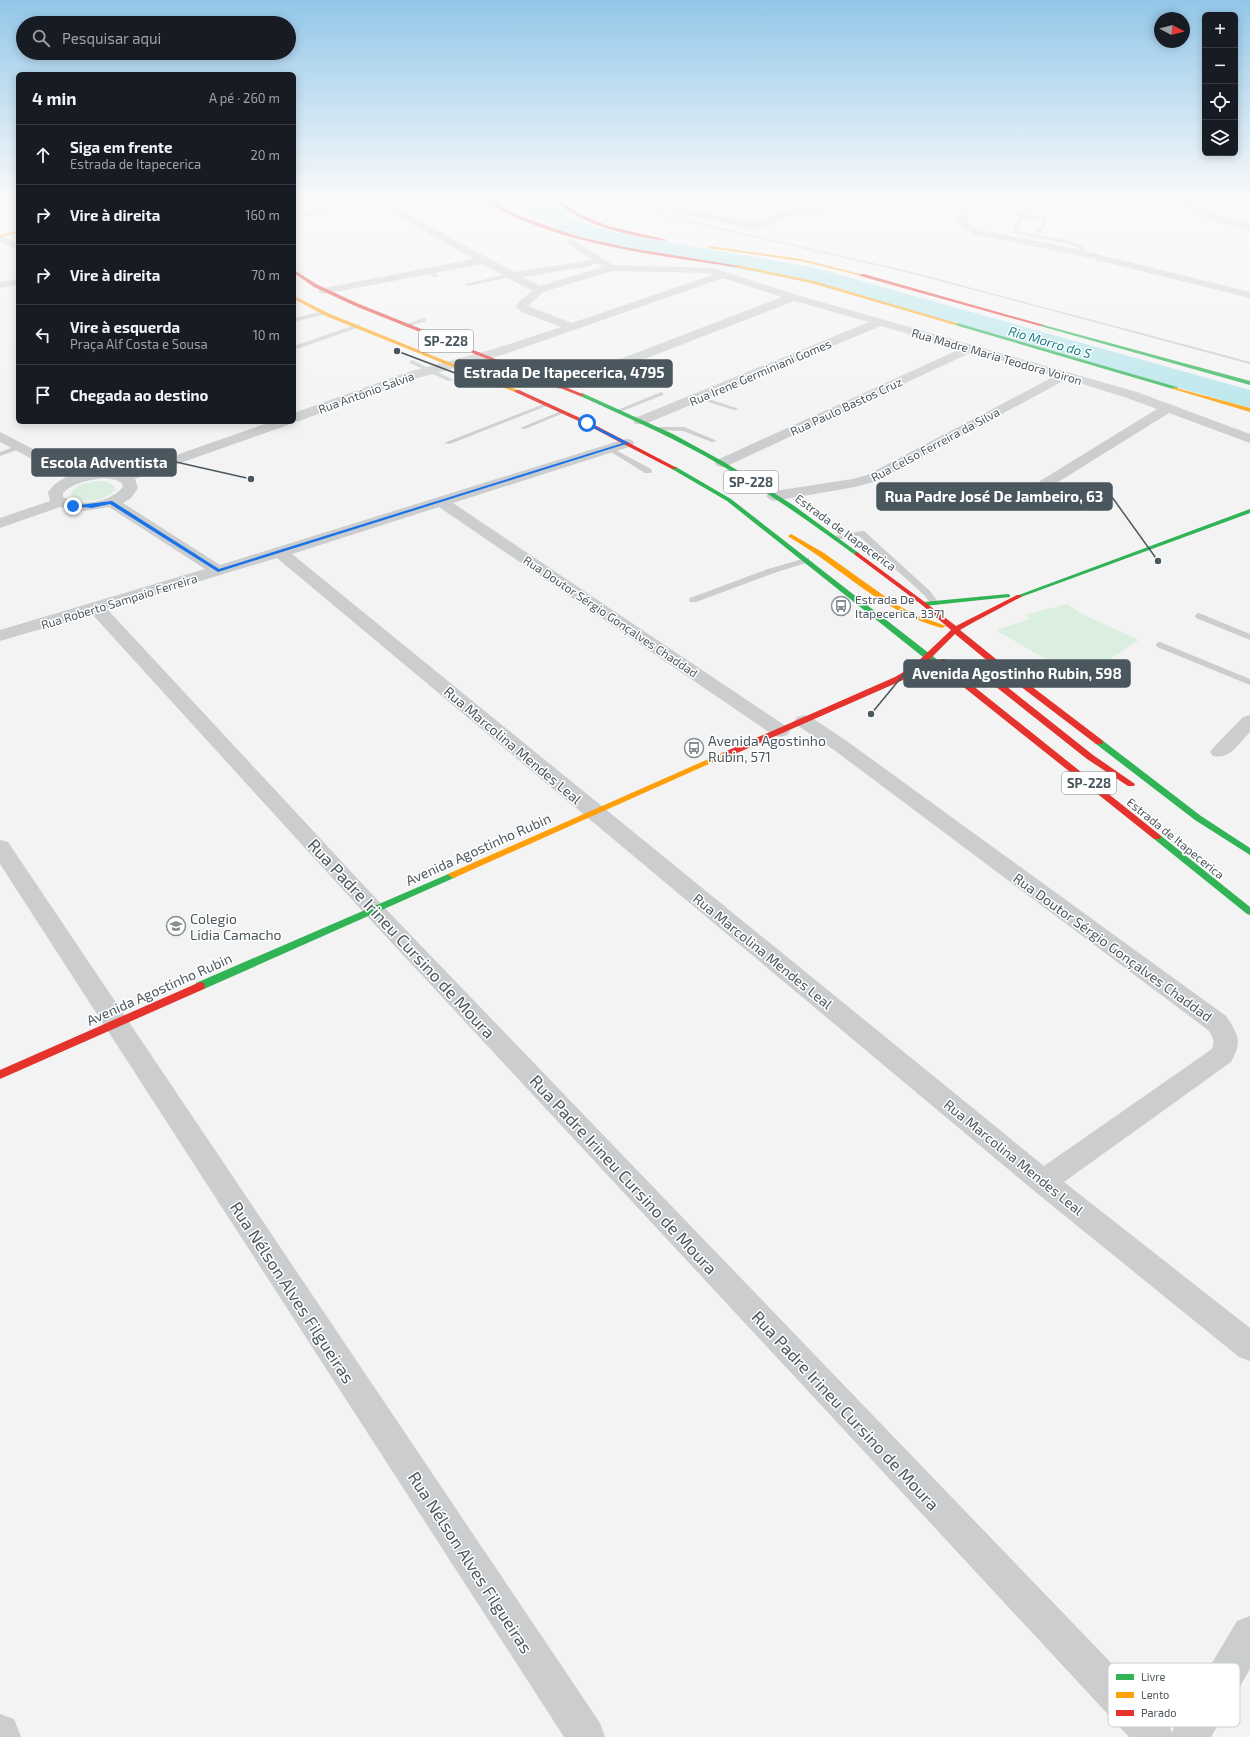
<!DOCTYPE html>
<html lang="pt">
<meta charset="utf-8">
<style>
body{margin:0;font-family:"Exo 2",sans-serif;background:#242831;color:#f1f3f6}
.controls{position:absolute;right:12px;top:12px;display:grid;overflow:hidden;border-radius:6px;box-shadow:0 2px 10px #0003}
.controls button{width:36px;height:36px;display:grid;place-items:center;padding:0;border:0;border-bottom:1px solid #363941;background:#171b24;color:#f1f3f6;font:20px sans-serif}
.compass{position:absolute;left:1154px;top:12px;width:36px;height:36px;border-radius:50%;background:#171b24;box-shadow:0 2px 10px #0003;rotate:97deg}
.stop{position:absolute;width:12px;height:12px;margin:-9px;border:3px solid #1a73e8;border-radius:50%;background:#fff}
.stop.end{background:#1a73e8;border-color:#fff;box-shadow:0 1px 4px #0008}
.list{margin:0;padding:0;list-style:none}
h2{display:flex;justify-content:space-between;align-items:center;height:52px;margin:0;padding:0 16px;font-size:17px}
h2 small{font-size:13px;font-weight:400;color:#9ea1a6}
.list li{display:grid;grid-template-columns:26px 1fr auto;gap:12px;align-items:center;box-sizing:border-box;height:60px;padding:0 16px;border-top:1px solid #363941}
.list b{display:block;font-size:15px;white-space:nowrap}
.list p{margin:0;font-size:13px;white-space:nowrap;color:#9ea1a6}
.list em{font-size:13px;font-style:normal;color:#9ea1a6}
.icon{flex:none;width:22px;height:22px;fill:none;stroke:currentColor;stroke-width:2;stroke-linecap:round;stroke-linejoin:round}
.map{position:relative;flex:none;width:1250px;height:1737px;overflow:hidden}
.search{position:absolute;background:#171b24;box-shadow:0 2px 10px #0003;left:16px;top:16px;width:280px;height:44px;display:flex;align-items:center;gap:10px;box-sizing:border-box;padding:0 14px;border-radius:22px;color:#9ea1a6;font-size:15px}
.panel{position:absolute;background:#171b24;box-shadow:0 2px 10px #0003;left:16px;top:72px;width:280px;height:352px;border-radius:6px}
.map>svg:first-child{display:block}
.green{fill:#daefe0}
.lines{fill:none;stroke-linecap:round;stroke-linejoin:round}
.river{fill:#b2e4ea;fill-rule:evenodd}
.lane{fill:#cbcdce;fill-rule:evenodd}
.street{fill:#cbcdce;fill-rule:evenodd}
.fast{fill:#30b455;fill-rule:evenodd}
.slow{fill:#ff9f0a;fill-rule:evenodd}
.jam{fill:#e5322d;fill-rule:evenodd}
.rail-far1{stroke:#c7c8c9;stroke-width:1.5}
.rail{stroke:#c7c8c9;stroke-width:2}
.route{fill:#1a73e8}
.labels{text-anchor:middle;dominant-baseline:central;stroke-width:3;stroke-linejoin:round;paint-order:stroke}
.far-street-label{font-size:12px;fill:#4b575e;stroke:#fff}
.far-poi-label{font-size:12px;fill:#4b575e;stroke:#fff;text-anchor:start}
.shield{fill:#fff;stroke:#81898e;stroke-width:1}
.shield-label{font-size:13px;font-weight:bold;fill:#4b575e}
.far-water-label{font-size:13px;font-style:italic;fill:#18808d;stroke:#fff}
.poi-label{font-size:14px;fill:#4b575e;stroke:#fff;text-anchor:start}
.street-label{font-size:14px;fill:#4b575e;stroke:#fff}
.near-street-label{font-size:17px;fill:#4b575e;stroke:#fff}
.key{fill:#fff;stroke:#c9cdcf;stroke-width:1}
.key-label{font-size:11px;fill:#4b575e}
.leader{fill:none;stroke:#4b575e;stroke-width:1.5}
.callout-dot{fill:#4b575e;stroke:#fff;stroke-width:1.5}
.callout{fill:#4b575e;stroke:#4b575e;stroke-width:1.5}
.callout-label{font-size:15px;text-anchor:middle;font-weight:bold;fill:#fff}
</style>
<div class="map">
<svg width="1250" height="1737" viewBox="0 0 1250 1737">
<rect width="100%" height="100%" fill="#f3f3f3"/>
<g class="green">
<path d="M96,481c8,0 15,0 20,8 -11,12 -30,15 -44,8l-1,-4c6,-9 15,-10 25,-12z"/>
<polygon points="1067,604 1084,615 1139,640 1079,679 996,630 1030,619 1025,615"/>
</g>
<g class="lines">
<polygon class="river" points="519,198 542,198 549,204 576,220 612,232 811,267 1250,390 1250,408 808,282 600,243 560,230 533,214"/>
<g class="lane">
<polygon points="315,198 331,210 331,212 294,219 294,217 325,210 312,201 294,202 294,200"/>
<polygon points="1054,201 1056,203 1024,213 1024,214 1037,216 1046,219 1046,225 1041,233 1036,232 1042,225 1042,221 1023,217 1018,232 1067,240 1084,246 1085,250 1077,254 1074,252 1080,248 1066,243 1012,233 1018,216 1017,215 1020,211"/>
<polygon points="426,270 430,270 439,276 434,277 426,272"/>
<polygon points="513,273 516,275 515,276 468,286 465,284"/>
<polygon points="324,311 327,313 326,314 294,322 294,318"/>
<polygon points="424,318 426,319 426,321 407,327 404,325"/>
<polygon points="358,324 361,326 360,327 294,350 294,346"/>
<polygon points="412,360 452,379 453,380 448,381 410,363 410,361"/>
<polygon points="661,392 663,393 663,395 620,412 615,411"/>
<polygon points="696,396 700,396 739,409 734,410 696,398"/>
<polygon points="544,404 549,405 450,444 444,443"/>
<polygon points="561,411 566,412 525,429 520,428"/>
<polygon points="657,427 684,427 717,441 712,442 683,431 655,430 654,429"/>
<polygon points="20,445 24,447 22,448 0,456 0,452"/>
<polygon points="610,447 651,469 652,471 651,473 645,473 608,450 606,449"/>
<polygon points="775,473 778,473 778,477 748,482 744,480 748,478"/>
<polygon points="861,531 864,531 930,591 939,603 938,605 932,605 924,595 859,536 835,540 831,538 835,536"/>
<polygon points="806,558 809,558 809,562 774,573 696,602 690,602 689,600 690,598 768,569"/>
<polygon points="1199,613 1250,634 1250,640 1196,618 1195,616 1196,614"/>
<polygon points="1160,642 1250,679 1250,685 1157,647 1156,645 1157,643"/>
</g>
<g class="street">
<path d="M366,198h12l136,74 78,-12 -24,-16 -1,-2 1,-2 4,-1 41,26 100,3 84,27 340,97 113,42v9l-81,-30 -119,74 -5,1 -5,-1 -2,-3 2,-3 117,-72 -30,-11 -60,-19 -190,102 -22,6 -81,14 -5,-2 -3,-3 3,-3 5,-2 79,-12 14,-4 188,-99 -83,-24 -245,114 -5,1 -5,-1 -2,-3 2,-3 243,-111 -79,-23 -236,98h-10l-2,-3 2,-3 234,-96 -75,-21 -227,88h-10l-1,-3 1,-3 225,-86 -59,-19 -221,77 -84,23 -119,43 -5,1v-9l114,-41 86,-23 67,-22 -39,-15 -6,-5 3,-5 13,-11 -49,-27 -159,30 -4,-1 -2,-2 2,-2 4,-1 150,-29zM596,263l7,4 -63,19 -17,-9 68,-11zM612,271l96,2 4,2 -140,48 -44,-17 15,-14z"/>
<path d="M636,198h12l10,5 95,20c13,-1 24,-11 37,-14 19,-4 39,-4 59,-6 14,-1 26,-5 40,-5l-12,6 -15,3 -70,8 -24,11 -15,3 -101,-22z"/>
<polygon points="970,198 981,198 969,209 966,216 968,222 979,230 1077,249 1250,292 1250,298 1077,255 972,234 961,226 956,216 962,205"/>
<path d="M1175,198h11l13,9 18,8 33,9v6c-24,-5 -58,-11 -75,-32z"/>
<polygon points="0,234 18,244 18,251 0,241"/>
<polygon points="18,279 18,285 0,288 0,282"/>
<path d="M270,422h20l-2,3 -153,54 3,9 -7,10 -8,5 97,62 402,-125 5,-1 5,1 2,3 -2,3 -179,57 334,224 3,4 -3,4 -7,2 -7,-2 -334,-228 -147,47 752,612 168,-117c3,-8 1,-13 -4,-19l-374,-280 -37,-25 -3,-4 3,-4 7,-2 7,2 37,25 378,274c13,19 16,26 5,46l-167,120 186,146v33l-11,-4 -206,-167 -756,-632 -170,51 275,296 787,818 3,10 4,-10 61,-102 13,-5v53l-39,68h-82l-763,-822 -274,-301 -92,27v-11l205,-61 -96,-62 -25,4 -24,-4 -60,21v-10l50,-17 -2,-9 7,-8 11,-7 -66,-35v-10l80,41 24,-3 21,3zM104,478l12,2 6,3 1,4c-13,16 -42,20 -60,10v-4c11,-11 26,-13 41,-15z"/>
<path d="M1250,715v17c-11,11 -20,28 -37,24l-3,-4 3,-4 30,-31z"/>
<polygon points="0,840 8,842 600,1723 605,1737 564,1737 0,864"/>
<polygon points="0,1714 14,1719 21,1737 0,1737"/>
</g>
<g class="fast">
<polygon points="957,323 1177,387 1178,388 1173,389 955,325 955,323"/>
<polygon points="1040,324 1250,381 1250,385 1040,326"/>
<path d="M582,393l91,41 51,28 69,43 67,49 -5,1c-49,-36 -99,-71 -152,-100 -40,-22 -81,-40 -123,-59l-1,-1z"/>
<polygon points="672,467 676,467 731,499 939,661 939,665 933,665 727,501 672,469"/>
<polygon points="1250,509 1250,513 1021,597 1019,598 1016,596"/>
<polygon points="1008,594 1010,595 1010,597 924,606 921,604 924,602"/>
<polygon points="1096,740 1102,740 1201,816 1250,848 1250,855 1195,820 1096,744 1095,742"/>
<polygon points="1157,834 1160,835 1250,907 1250,915 1247,914 1154,839 1153,837 1154,835"/>
<polygon points="453,872 458,875 456,877 204,989 196,989 195,986 196,983"/>
</g>
<g class="slow">
<polygon points="18,231 18,233 0,237 0,235"/>
<polygon points="709,246 801,259 864,275 862,276 801,261 708,248"/>
<polygon points="737,265 814,281 959,324 955,325 811,283 735,267"/>
<polygon points="294,296 330,314 520,391 515,392 326,316 294,299"/>
<polygon points="1173,387 1250,408 1250,412 1173,389"/>
<path d="M791,534l33,19 73,52 19,10 30,11 -4,2c-59,-15 -101,-61 -153,-91l-1,-1z"/>
<polygon points="722,753 725,753 729,755 456,877 453,878 448,875 450,873"/>
</g>
<g class="jam">
<path d="M484,198h4l13,9 26,12 52,18 51,11 109,18 -2,1c-69,-10 -139,-18 -205,-43 -17,-7 -35,-13 -48,-26z"/>
<path d="M552,198h4l24,16 28,12 59,14 -2,1c-39,-6 -83,-15 -113,-43z"/>
<polygon points="294,270 318,285 359,304 585,395 580,396 355,306 314,287 294,273"/>
<polygon points="860,274 864,274 1044,325 1040,326 860,276"/>
<polygon points="515,390 519,390 589,422 677,468 672,469 585,424 515,392"/>
<polygon points="857,552 926,603 956,626 1017,595 1021,595 1021,597 974,622 960,630 1001,663 1102,740 1103,742 1102,744 1096,744 995,667 955,634 918,671 901,681 728,757 722,757 721,755 722,753 895,677 912,667 951,630 922,605 855,555 855,553"/>
<polygon points="941,659 944,659 968,665 992,675 1093,755 1135,784 1134,786 1128,786 1087,759 986,679 962,669 941,663"/>
<polygon points="933,661 939,661 962,677 1160,835 1161,837 1160,839 1154,839 956,681 933,665"/>
<polygon points="200,982 204,983 205,986 204,989 0,1079 0,1070"/>
</g>
<polyline class="rail-far1" points="586,198 909,272 1131,331"/>
<polyline class="rail" points="1127,330 1250,363"/>
</g>
<linearGradient id="sky" x2="0" y2="1"><stop stop-color="#92c7e9"/><stop offset="0.45" stop-color="#fafafa"/><stop offset="1" stop-color="#fafafa" stop-opacity="0"/></linearGradient>
<rect width="1250" height="441" fill="url(#sky)"/>
<polygon class="route" points="587,422 629,443 218,572 110,504 92,508 71,506 112,501 219,569 623,443 586,424"/>
<defs>
<g id="bus-ring" transform="scale(1)"><circle r="9.5" fill="#fff" stroke="#868e92" stroke-width="1.5"/><path d="M-5-6H5V4H4V6H2V4H-2V6H-4V4H-5ZM-3.5-4V0h7V-4ZM-3.5 1.2v1.5H-2V1.2ZM2 1.2v1.5H3.5V1.2Z" fill="#868e92"/></g>
<g id="school-ring" transform="scale(1)"><circle r="9.5" fill="#fff" stroke="#868e92" stroke-width="1.5"/><path d="M0-5L7-2L0 1L-7-2ZM-4 1L0 2.5L4 1V4Q0 6-4 4Z" fill="#868e92"/></g>
</defs>
<g fill-rule="evenodd">
<use href="#bus-ring" x="841" y="606"/>
<use href="#bus-ring" x="694" y="748"/>
<use href="#school-ring" x="176" y="926"/>
</g>
<g class="labels">
<g class="far-street-label">
<text transform="translate(997 356) rotate(16)">Rua Madre Maria Teodora Voiron</text>
<text transform="translate(760 372) rotate(-23)">Rua Irene Germiniani Gomes</text>
<text transform="translate(366 392) rotate(-20)">Rua Antônio Salvia</text>
<text transform="translate(846 406) rotate(-25)">Rua Paulo Bastos Cruz</text>
<text transform="translate(935 444) rotate(-28)">Rua Celso Ferreira da Silva</text>
<text transform="translate(846 532) rotate(36)">Estrada de Itapecerica</text>
<text transform="translate(119 601) rotate(-17)">Rua Roberto Sampaio Ferreira</text>
<text transform="translate(611 616) rotate(34)">Rua Doutor Sérgio Gonçalves Chaddad</text>
<text transform="translate(1176 838) rotate(39)">Estrada de Itapecerica</text>
</g>
<g class="far-poi-label">
<text x="855" y="599">Estrada De<tspan x="855" dy="14">Itapecerica, 3371</tspan></text>
</g>
<g class="shield">
<rect x="419" y="330" width="54" height="22" rx="3"/>
<rect x="724" y="471" width="54" height="22" rx="3"/>
<rect x="1062" y="772" width="54" height="22" rx="3"/>
</g>
<g class="shield-label">
<text x="446" y="341">SP-228</text>
<text x="751" y="482">SP-228</text>
<text x="1089" y="783">SP-228</text>
</g>
<g class="far-water-label">
<text transform="translate(1050 342) rotate(16)">Rio Morro do S</text>
</g>
<g class="poi-label">
<text x="708" y="740">Avenida Agostinho<tspan x="708" dy="16">Rubin, 571</tspan></text>
<text x="190" y="918">Colegio<tspan x="190" dy="16">Lidia Camacho</tspan></text>
</g>
<g class="street-label">
<text transform="translate(513 745) rotate(40)">Rua Marcolina Mendes Leal</text>
<text transform="translate(478 849) rotate(-24)">Avenida Agostinho Rubin</text>
<text transform="translate(1113 947) rotate(36)">Rua Doutor Sérgio Gonçalves Chaddad</text>
<text transform="translate(763 951) rotate(39)">Rua Marcolina Mendes Leal</text>
<text transform="translate(159 989) rotate(-24)">Avenida Agostinho Rubin</text>
<text transform="translate(1014 1157) rotate(39)">Rua Marcolina Mendes Leal</text>
</g>
<g class="near-street-label">
<text transform="translate(402 938) rotate(47)">Rua Padre Irineu Cursino de Moura</text>
<text transform="translate(624 1174) rotate(47)">Rua Padre Irineu Cursino de Moura</text>
<text transform="translate(293 1292) rotate(57)">Rua Nélson Alves Filgueiras</text>
<text transform="translate(846 1410) rotate(47)">Rua Padre Irineu Cursino de Moura</text>
<text transform="translate(471 1562) rotate(57)">Rua Nélson Alves Filgueiras</text>
</g>
</g>
<rect x="1108" y="1663" width="132" height="64" rx="6" class="key"/>
<rect x="1116" y="1674" width="18" height="6" fill="#30b455"/>
<rect x="1116" y="1692" width="18" height="6" fill="#ff9f0a"/>
<rect x="1116" y="1710" width="18" height="6" fill="#e5322d"/>
<g class="key-label">
<text x="1141" y="1681">Livre</text>
<text x="1141" y="1699">Lento</text>
<text x="1141" y="1717">Parado</text>
</g>
<path class="leader" d="M397 351L455 373M251 479L176 462M1158 561L1112 497M871 714L904 674"/>
<g class="callout-dot">
<circle cx="397" cy="351" r="4"/>
<circle cx="251" cy="479" r="4"/>
<circle cx="1158" cy="561" r="4"/>
<circle cx="871" cy="714" r="4"/>
</g>
<g class="callout">
<rect x="455" y="360" width="217" height="27" rx="4"/>
<rect x="32" y="449" width="144" height="27" rx="4"/>
<rect x="877" y="483" width="235" height="27" rx="4"/>
<rect x="904" y="660" width="226" height="27" rx="4"/>
</g>
<g class="callout-label">
<text x="564" y="378">Estrada De Itapecerica, 4795</text>
<text x="104" y="468">Escola Adventista</text>
<text x="994" y="502">Rua Padre José De Jambeiro, 63</text>
<text x="1017" y="679">Avenida Agostinho Rubin, 598</text>
</g>
</svg>
<div class="controls">
<button>+</button>
<button>−</button>
<button><svg class="icon" aria-label="locate" viewBox="0 0 24 24"><circle cx="12" cy="12" r="6"/><path d="M12 2v4M12 18v4M2 12h4M18 12h4"/></svg></button>
<button><svg class="icon" aria-label="layers" viewBox="0 0 24 24"><path d="M12 4l9 5-9 5-9-5zM3 14l9 5 9-5"/></svg></button>
</div>
<svg class="compass" viewBox="-18 -18 36 36"><path d="M0-13l5 13h-10z" fill="#e53935"/><path d="M0 13l5-13h-10z" fill="#9ea1a6"/></svg>
<div class="stop" style="left:587px;top:423px"></div>
<div class="stop end" style="left:73px;top:506px"></div>
<div class="search"><svg class="icon" aria-label="search" viewBox="0 0 24 24"><circle cx="10" cy="10" r="6"/><path d="M15 15l6 6"/></svg>Pesquisar aqui</div>
<section class="panel">
<h2>4 min<small>A pé · 260 m</small></h2>
<ul class="list">
<li><svg class="icon" aria-label="ahead" viewBox="0 0 24 24"><path d="M12 20V5M6 11l6-6 6 6"/></svg><div><b>Siga em frente</b><p>Estrada de Itapecerica</p></div><em>20 m</em></li>
<li><svg class="icon" aria-label="right" viewBox="0 0 24 24"><path d="M7 20v-9h11M14 6l5 5-5 5"/></svg><div><b>Vire à direita</b></div><em>160 m</em></li>
<li><svg class="icon" aria-label="right" viewBox="0 0 24 24"><path d="M7 20v-9h11M14 6l5 5-5 5"/></svg><div><b>Vire à direita</b></div><em>70 m</em></li>
<li><svg class="icon" aria-label="left" viewBox="0 0 24 24"><path d="M17 20v-9H6M10 6l-5 5 5 5"/></svg><div><b>Vire à esquerda</b><p>Praça Alf Costa e Sousa</p></div><em>10 m</em></li>
<li><svg class="icon" aria-label="arrive" viewBox="0 0 24 24"><path d="M6 21V4h12l-3 4 3 4H6"/></svg><div><b>Chegada ao destino</b></div></li>
</ul>
</section>
</div>
